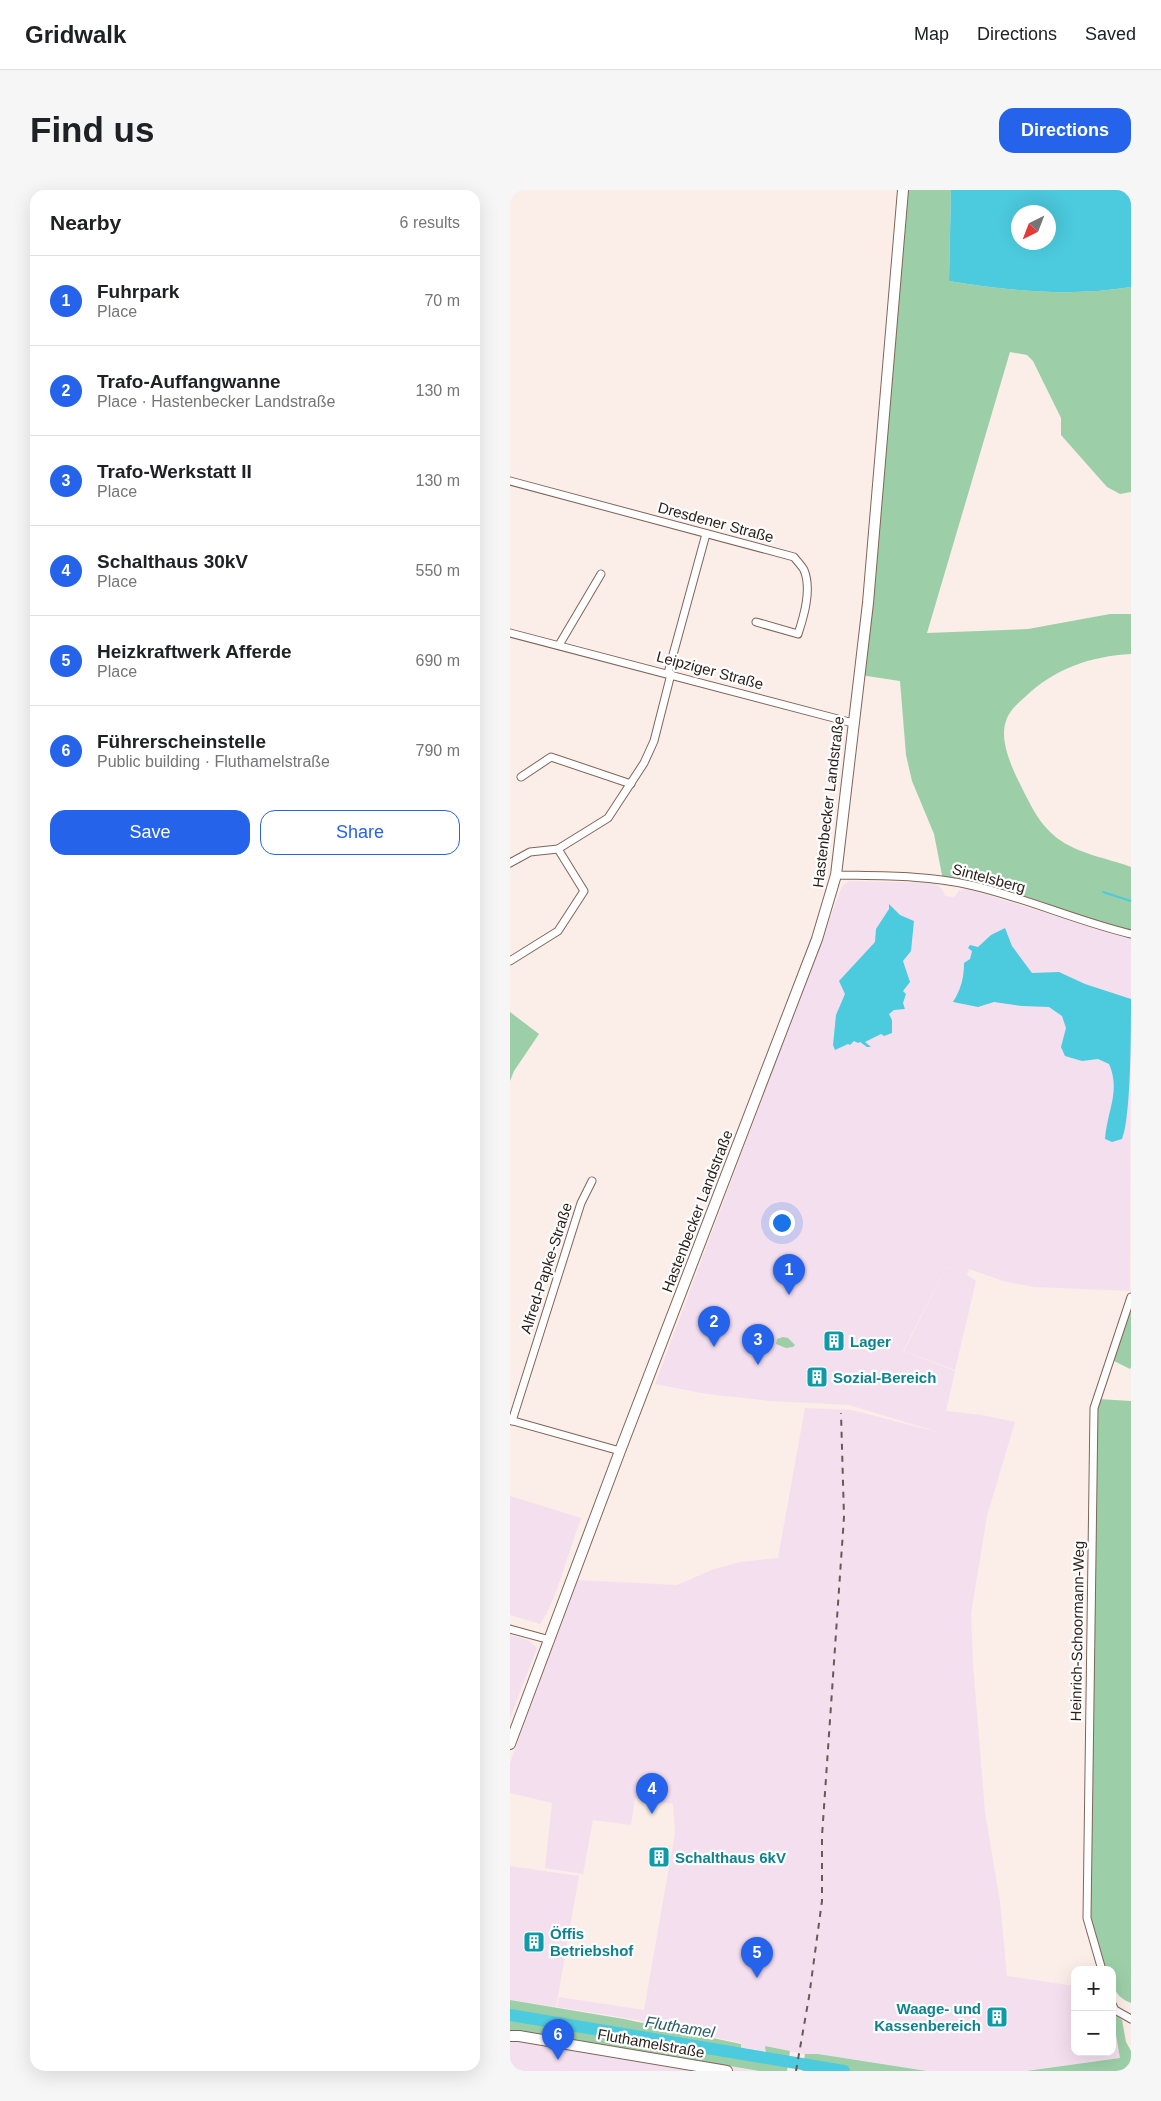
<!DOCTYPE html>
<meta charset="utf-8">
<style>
body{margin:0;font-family:Arial,sans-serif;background:#f6f6f6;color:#202124}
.controls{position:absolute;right:15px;bottom:15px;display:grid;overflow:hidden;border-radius:10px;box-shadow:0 5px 20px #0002}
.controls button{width:45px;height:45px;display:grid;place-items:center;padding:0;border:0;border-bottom:1px solid #e0e0e0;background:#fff;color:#202124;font:25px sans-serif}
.compass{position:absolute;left:501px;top:15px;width:45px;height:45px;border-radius:50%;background:#fff;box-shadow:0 5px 20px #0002;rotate:222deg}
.you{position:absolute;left:271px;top:1032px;width:18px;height:18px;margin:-12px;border:4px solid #fff;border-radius:50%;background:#1a73e8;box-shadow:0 0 0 8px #1a73e833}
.badge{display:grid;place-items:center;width:32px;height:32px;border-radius:50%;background:#2563eb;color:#fff;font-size:16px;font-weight:700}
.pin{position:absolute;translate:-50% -41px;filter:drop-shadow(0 1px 2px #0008)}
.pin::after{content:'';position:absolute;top:26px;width:18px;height:15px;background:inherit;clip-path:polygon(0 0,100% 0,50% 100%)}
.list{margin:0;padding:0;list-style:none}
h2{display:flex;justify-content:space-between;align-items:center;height:65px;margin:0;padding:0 20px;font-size:21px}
h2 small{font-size:16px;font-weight:400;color:#757577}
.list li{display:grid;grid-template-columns:32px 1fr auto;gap:15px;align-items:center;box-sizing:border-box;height:90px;padding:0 20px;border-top:1px solid #e0e0e0}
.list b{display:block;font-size:19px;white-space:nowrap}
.list p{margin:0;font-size:16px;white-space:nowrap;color:#757577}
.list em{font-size:16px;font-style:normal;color:#757577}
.actions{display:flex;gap:10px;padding:15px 20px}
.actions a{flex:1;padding:11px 0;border:1px solid #2563eb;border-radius:15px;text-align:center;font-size:18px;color:#2563eb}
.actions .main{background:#2563eb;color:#fff}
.map{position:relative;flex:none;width:621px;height:1881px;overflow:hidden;border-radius:15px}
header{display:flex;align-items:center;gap:30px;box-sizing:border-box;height:70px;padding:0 25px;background:#fff;border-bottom:1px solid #e0e0e0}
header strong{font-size:24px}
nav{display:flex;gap:28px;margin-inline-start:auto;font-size:18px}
.intro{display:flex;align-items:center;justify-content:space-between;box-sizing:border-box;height:120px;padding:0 30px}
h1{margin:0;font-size:35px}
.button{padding:12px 22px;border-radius:15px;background:#2563eb;color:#fff;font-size:18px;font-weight:700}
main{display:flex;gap:30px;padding:0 30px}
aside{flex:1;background:#fff;border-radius:15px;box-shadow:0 5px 20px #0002}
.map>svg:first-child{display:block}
.commercial{fill:#f4dfee}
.industrial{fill:#f4dfef}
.green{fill:#9ccfa7}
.water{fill:#4ccade;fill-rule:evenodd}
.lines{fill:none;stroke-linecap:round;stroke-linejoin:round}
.stream{stroke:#4ccade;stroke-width:2}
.river{stroke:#4ccade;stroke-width:12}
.street-casing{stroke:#816458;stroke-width:9}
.secondary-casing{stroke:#816458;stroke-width:12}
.street{stroke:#fff;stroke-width:7}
.secondary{stroke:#fff;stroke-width:10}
.rail{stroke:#665a55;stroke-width:2;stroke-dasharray:6 6;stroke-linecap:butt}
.labels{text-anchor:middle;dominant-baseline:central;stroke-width:4.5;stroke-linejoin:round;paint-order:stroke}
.street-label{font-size:15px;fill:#291d18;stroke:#fefefe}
.culture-label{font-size:15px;font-weight:bold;fill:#0d838f;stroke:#fefefe;text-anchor:start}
.water-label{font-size:16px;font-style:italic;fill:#295d65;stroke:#fefefe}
</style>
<header>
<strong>Gridwalk</strong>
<nav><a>Map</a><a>Directions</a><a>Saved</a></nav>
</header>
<div class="intro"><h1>Find us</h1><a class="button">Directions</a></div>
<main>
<aside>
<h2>Nearby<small>6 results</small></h2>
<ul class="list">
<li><span class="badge">1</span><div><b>Fuhrpark</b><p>Place</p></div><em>70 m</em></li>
<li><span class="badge">2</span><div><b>Trafo-Auffangwanne</b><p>Place · Hastenbecker Landstraße</p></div><em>130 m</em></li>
<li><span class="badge">3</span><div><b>Trafo-Werkstatt II</b><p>Place</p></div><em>130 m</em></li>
<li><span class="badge">4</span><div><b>Schalthaus 30kV</b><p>Place</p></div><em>550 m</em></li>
<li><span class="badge">5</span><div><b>Heizkraftwerk Afferde</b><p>Place</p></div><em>690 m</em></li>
<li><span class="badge">6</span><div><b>Führerscheinstelle</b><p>Public building · Fluthamelstraße</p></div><em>790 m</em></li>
</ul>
<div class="actions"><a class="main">Save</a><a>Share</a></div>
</aside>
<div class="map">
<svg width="621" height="1881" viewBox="0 0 621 1881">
<rect width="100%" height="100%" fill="#fbede8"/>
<g class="commercial">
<polygon points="436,1077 457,1085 466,1091 445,1180 394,1161"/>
<polygon points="0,1306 71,1328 47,1399 37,1423 30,1434 0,1425"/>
<polygon points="0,1445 18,1450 27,1458 0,1528"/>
<polygon points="0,1676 69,1686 46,1817 0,1810"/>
</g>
<g class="industrial">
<polygon points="339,691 424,693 432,699 435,706 444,707 449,701 457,699 621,748 620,1101 524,1097 493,1091 459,1079 457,1085 436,1077 393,1161 445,1181 436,1221 472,1225 505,1232 477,1326 461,1424 463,1474 475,1622 490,1712 497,1786 565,1796 565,1862 602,1862 602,1826 610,1868 514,1881 419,1881 308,1864 303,1866 255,1856 255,1864 249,1864 246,1859 231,1858 231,1853 122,1829 47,1817 49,1807 134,1820 165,1643 163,1614 125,1608 121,1635 83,1630 73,1684 35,1678 42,1613 0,1603 0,1573 67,1390 167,1395 204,1379 231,1372 268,1368 295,1218 342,1220 431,1243 339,1215 260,1211 197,1204 145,1194 332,696"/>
<polygon points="0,1841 24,1843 246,1881 0,1881"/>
</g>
<g class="green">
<path d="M393,0h48l-2,91c60,10 121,16 182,6v205l-11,2 -13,-7 -46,-52v-17l-28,-57 -6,-6 -17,-3 -83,281 101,-4 82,-15h21v40c-40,2 -77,15 -106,43 -7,6 -16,14 -19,24 -7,20 6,47 15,65 10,20 18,38 36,52 21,16 50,20 74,29v67l-188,-54 -9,-46 -22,-53 -6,-26 -6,-74 -40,-6z"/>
<polygon points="0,822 29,844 4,881 0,891"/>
<polygon points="621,1114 621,1177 620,1179 602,1170"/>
<polygon points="273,1147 278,1148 285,1155 283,1157 276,1158 266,1154 267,1149"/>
<path d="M588,1209l33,2v602c-16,-6 -19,-17 -19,-33h-6l-17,-51z"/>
<polygon points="0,1810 114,1829 231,1854 231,1859 245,1860 248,1864 256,1865 255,1856 280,1861 277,1881 249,1881 24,1843 0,1841"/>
<polygon points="602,1822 612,1830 616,1852 621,1861 621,1881 516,1881 610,1868"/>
<polygon points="295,1864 308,1864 417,1881 292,1881"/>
</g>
<g class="water">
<path d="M441,0h180v97c-61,10 -122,4 -182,-6zM508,22h30v30h-30z"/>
<polygon points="379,714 390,725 404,731 401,761 393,771 400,792 393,801 396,804 393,813 395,819 384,820 379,824 382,830 382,843 374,846 371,844 355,852 361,857 357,857 350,852 348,853 344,851 340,855 338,854 325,860 323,855 326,825 335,804 329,791 365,752 366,739 379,719"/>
<path d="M495,738l7,18 20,27 27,-1 26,12 46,15c0,30 0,119 -9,140l-10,3 -7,-3c2,-28 16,-48 4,-75l-11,-5 -16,2 -17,-5 -4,-9 5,-19 -4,-12 -13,-9 -27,-1 -28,-4 -16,5 -25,-5c8,-13 11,-24 11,-39l6,-4 2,-8 -4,-3 2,-3 8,2 13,-12z"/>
</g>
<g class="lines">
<polyline class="stream" points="593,702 621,711"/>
<polyline class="river" points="0,1825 334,1881"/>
<g class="street-casing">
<g id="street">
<path d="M0,291l284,76c3,4 8,9 10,13 8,19 0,46 -6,64l-42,-12"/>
<polyline points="0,443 343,533"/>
<polyline points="49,455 91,384"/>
<polyline points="158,483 196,344"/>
<polyline points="11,587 41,567 121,594"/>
<polyline points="0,673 20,662 48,659 98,628 134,573 144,551 161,484"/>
<path d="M326,685c45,1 90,0 134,10 54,12 106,36 161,49"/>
<polyline points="0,771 48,741 74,701 48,659"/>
<polyline points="0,1230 110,1261"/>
<polyline points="2,1231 71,1013 82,991"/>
<polyline points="0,1439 40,1450"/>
<polyline points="592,1780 577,1728 584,1218 621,1107"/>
<polyline points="602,1814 605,1820 621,1829"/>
</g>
</g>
<g class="secondary-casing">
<g id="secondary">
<polyline points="0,1554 110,1261 307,749 326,685 358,413 393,0"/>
<polyline points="0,1846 9,1846 217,1881"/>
</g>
</g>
<use href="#street" class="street"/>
<use href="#secondary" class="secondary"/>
<polyline class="rail" points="286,1881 299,1807 312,1711 312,1646 334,1327 331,1223"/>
</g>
<defs>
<g id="building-square" transform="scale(1.125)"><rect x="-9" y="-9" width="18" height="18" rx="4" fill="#0f9aa8" stroke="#fefefe"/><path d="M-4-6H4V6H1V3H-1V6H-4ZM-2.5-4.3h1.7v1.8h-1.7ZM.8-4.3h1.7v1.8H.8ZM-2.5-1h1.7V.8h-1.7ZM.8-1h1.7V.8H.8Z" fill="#fff"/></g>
</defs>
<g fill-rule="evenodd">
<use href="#building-square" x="324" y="1151"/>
<use href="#building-square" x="307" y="1187"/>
<use href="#building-square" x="149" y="1667"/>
<use href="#building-square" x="24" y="1752"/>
<use href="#building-square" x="487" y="1827"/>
</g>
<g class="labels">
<g class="street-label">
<text transform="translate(206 332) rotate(15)">Dresdener Straße</text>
<text transform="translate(200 480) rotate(15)">Leipziger Straße</text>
<text transform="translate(318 612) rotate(-83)">Hastenbecker Landstraße</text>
<text transform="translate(479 688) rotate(15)">Sintelsberg</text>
<text transform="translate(187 1021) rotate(-69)">Hastenbecker Landstraße</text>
<text transform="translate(36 1078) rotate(-72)">Alfred-Papke-Straße</text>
<text transform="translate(567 1441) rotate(-89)">Heinrich-Schoormann-Weg</text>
<text transform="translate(141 1853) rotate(10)">Fluthamelstraße</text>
</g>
<g class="culture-label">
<text x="340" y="1151">Lager</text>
<text x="323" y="1187">Sozial-Bereich</text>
<text x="165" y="1667">Schalthaus 6kV</text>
<text x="40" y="1743">Öffis<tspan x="40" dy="17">Betriebshof</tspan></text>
<text x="471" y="1818" text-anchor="end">Waage- und<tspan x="471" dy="17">Kassenbereich</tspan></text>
</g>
<g class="water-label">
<text transform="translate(170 1837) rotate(9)">Fluthamel</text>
</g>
</g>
</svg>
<div class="controls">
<button>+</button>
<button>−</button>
</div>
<svg class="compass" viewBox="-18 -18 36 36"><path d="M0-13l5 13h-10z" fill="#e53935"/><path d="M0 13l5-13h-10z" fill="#757577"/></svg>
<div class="you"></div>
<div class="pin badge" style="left:279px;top:1105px">1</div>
<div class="pin badge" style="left:204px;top:1157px">2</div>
<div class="pin badge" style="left:248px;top:1175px">3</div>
<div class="pin badge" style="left:142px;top:1624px">4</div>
<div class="pin badge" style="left:247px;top:1788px">5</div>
<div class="pin badge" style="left:48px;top:1870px">6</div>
</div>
</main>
